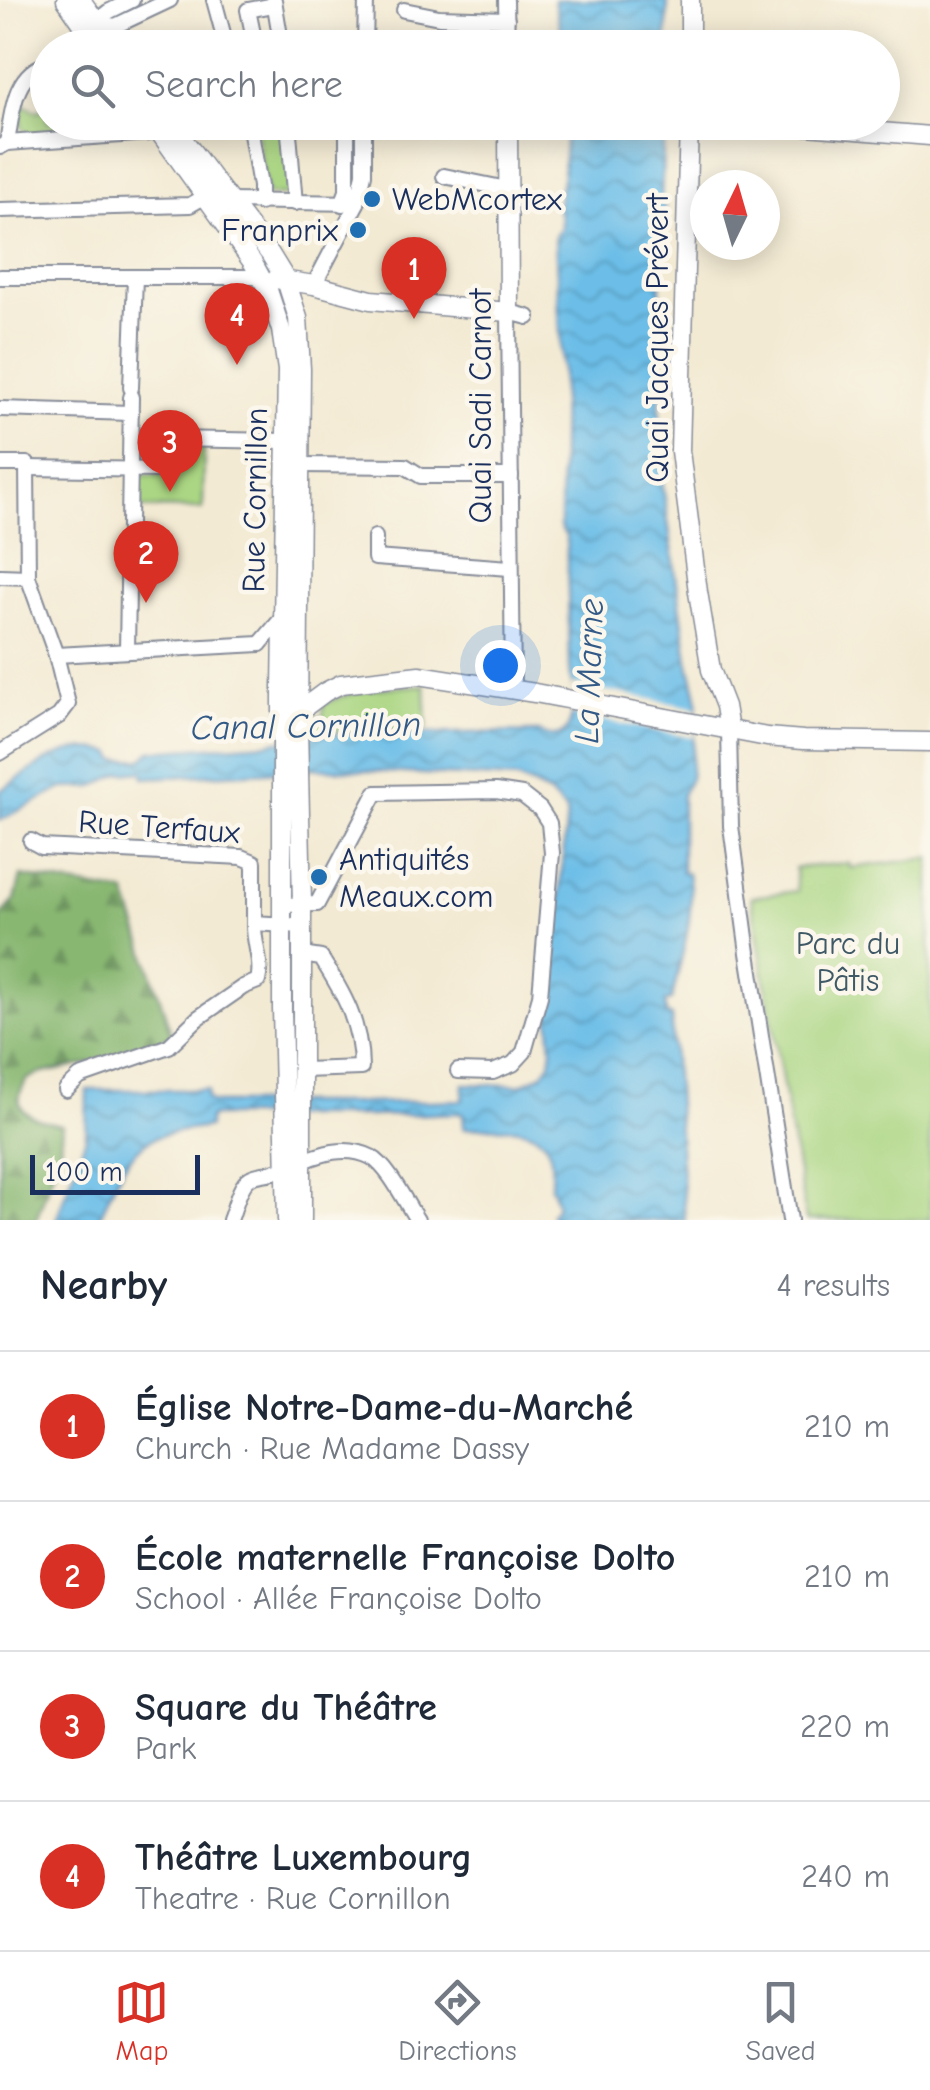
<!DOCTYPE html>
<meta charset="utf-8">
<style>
body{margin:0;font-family:"Comic Neue",sans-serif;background:#f6f6f7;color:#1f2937}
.compass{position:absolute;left:690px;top:170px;width:90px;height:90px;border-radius:50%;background:#fff;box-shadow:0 5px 25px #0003;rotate:5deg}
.scale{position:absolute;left:30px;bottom:25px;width:170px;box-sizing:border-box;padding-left:10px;border:5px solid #1b2f5e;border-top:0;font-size:28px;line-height:35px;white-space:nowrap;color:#1b2f5e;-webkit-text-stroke:8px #fbf7ec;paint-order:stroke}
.you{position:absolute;left:500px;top:665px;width:35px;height:35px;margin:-25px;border:8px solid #fff;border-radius:50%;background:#1a73e8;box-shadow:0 0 0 15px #1a73e833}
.badge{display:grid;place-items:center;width:65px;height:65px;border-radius:50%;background:#d93025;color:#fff;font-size:32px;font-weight:700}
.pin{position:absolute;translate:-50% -82px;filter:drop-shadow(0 2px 5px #0008)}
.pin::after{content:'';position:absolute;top:52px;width:35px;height:30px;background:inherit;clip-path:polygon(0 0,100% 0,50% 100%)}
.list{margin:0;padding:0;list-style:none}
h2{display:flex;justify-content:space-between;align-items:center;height:130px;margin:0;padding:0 40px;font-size:42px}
h2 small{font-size:32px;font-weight:400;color:#747a83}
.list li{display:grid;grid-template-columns:65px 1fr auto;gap:30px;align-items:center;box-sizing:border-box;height:150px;padding:0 40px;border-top:2px solid #e0e1e3}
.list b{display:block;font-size:38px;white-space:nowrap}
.list p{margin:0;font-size:32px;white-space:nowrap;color:#747a83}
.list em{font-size:32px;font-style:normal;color:#747a83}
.icon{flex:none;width:55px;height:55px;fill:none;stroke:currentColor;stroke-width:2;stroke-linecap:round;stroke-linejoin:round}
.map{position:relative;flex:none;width:930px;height:1220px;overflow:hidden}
.search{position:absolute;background:#fff;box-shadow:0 5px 25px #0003;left:30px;right:30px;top:30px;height:110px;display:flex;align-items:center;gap:25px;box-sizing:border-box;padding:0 35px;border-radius:55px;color:#747a83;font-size:38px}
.sheet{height:730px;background:#fff}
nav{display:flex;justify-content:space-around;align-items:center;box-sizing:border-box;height:140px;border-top:2px solid #e0e1e3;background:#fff;font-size:28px;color:#747a83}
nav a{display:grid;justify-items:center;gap:5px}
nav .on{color:#d93025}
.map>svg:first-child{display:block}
.forest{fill:url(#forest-firs);stroke:#527368;stroke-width:2.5}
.park{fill:#abd683;stroke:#638270;stroke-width:2.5}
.water{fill:url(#water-waves);stroke:#4476a3;stroke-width:2.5}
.pier{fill:#f3ead3}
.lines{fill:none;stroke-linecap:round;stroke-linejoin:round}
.minor-casing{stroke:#878c98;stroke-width:18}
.major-casing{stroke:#878c98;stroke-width:21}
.minor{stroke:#fff;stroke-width:14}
.major{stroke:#fff;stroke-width:18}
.poi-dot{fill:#1f6fb2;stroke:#fbf7ec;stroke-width:4}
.labels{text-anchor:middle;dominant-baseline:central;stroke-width:9;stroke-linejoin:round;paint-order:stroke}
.poi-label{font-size:32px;fill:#1b2f5e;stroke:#fbf7ec;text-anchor:start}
.street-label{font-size:32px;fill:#1b2f5e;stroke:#fbf7ec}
.park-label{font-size:32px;fill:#3f5967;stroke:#fbf7ec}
.water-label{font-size:35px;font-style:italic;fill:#335a87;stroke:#fbf7ec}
</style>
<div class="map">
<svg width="930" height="1220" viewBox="0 0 930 1220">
<defs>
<pattern id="forest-firs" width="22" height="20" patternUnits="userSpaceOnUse" patternTransform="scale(2.5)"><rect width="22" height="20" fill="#88b771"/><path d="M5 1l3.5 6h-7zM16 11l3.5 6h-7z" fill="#6e9560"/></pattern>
<pattern id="water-waves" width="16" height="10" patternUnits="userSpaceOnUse" patternTransform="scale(2.5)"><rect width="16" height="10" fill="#6cbee8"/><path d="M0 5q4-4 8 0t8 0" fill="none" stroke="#589bbf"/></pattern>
</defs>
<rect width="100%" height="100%" fill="#fbf7ec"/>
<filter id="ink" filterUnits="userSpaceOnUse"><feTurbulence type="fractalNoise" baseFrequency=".01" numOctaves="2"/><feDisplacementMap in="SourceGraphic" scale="20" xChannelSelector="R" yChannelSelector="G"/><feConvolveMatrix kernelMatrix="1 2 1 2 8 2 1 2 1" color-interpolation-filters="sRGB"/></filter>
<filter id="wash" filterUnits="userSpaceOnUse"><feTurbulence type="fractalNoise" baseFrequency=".0048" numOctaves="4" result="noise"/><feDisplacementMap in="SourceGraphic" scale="40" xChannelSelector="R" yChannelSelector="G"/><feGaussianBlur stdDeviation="2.25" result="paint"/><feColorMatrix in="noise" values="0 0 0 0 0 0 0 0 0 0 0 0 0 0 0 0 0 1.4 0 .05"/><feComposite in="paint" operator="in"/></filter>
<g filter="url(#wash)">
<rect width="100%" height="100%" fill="#f3ead3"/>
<path class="forest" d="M21,876l105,17 46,143 -61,23 -73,15 -12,6c-2,6 -6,11 -7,17 -1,21 29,25 43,28l-2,26 -24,69h-36v-303l15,-17z"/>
<g class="park">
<polygon points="23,104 35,111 47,109 48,122 76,123 78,134 32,139 21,126"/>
<polygon points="268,123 286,123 291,195 267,195 255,125"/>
<polygon points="173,445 204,445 203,509 136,508 139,475 164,475"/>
<path d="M425,685l2,43 -116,3 1,-14h11v-12c31,-18 67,-17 102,-20z"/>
<polygon points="930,858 930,1220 806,1220 751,897 797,891 795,868 849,863 850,868"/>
</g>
<g class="water">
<polygon points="554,0 668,0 666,47 564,47"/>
<path d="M566,123h98l-3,81 4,2 -7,119 3,147 27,187 10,42 -8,77 -8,17v77l6,1c9,41 -8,86 -16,126l-7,3 1,12 5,2 14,204h-133l-1,-6 6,-8 -4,-16 -2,-3c0,-10 2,-23 -1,-33 -9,-34 -59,-26 -86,-26l-1,-15 -96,3h-155l-4,4v7c-16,3 -33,4 -48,9 -34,11 -49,54 -61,84h-43l30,-83 1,-47h120v9l6,4h150l100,-3 1,-16 56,1 21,-10 9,-12 2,-13 -3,-38 18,-199 -17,-19 -32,-15 -209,-11 -43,4 -122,6 -1,-7 -23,2 -27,14 -30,1 -63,32v-29c39,-25 64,-52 113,-38l2,7 28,-1 8,-8 117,-8 44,-8 227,-3c12,7 26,6 31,-9 5,-15 1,-39 0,-55 -1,-44 -2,-88 -4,-132l-6,-9 2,-158 -7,-133 6,-8v-11l-4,-9 6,-34z"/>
</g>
<polygon class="pier" points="571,684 697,708 694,738 571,714"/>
</g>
<g filter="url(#ink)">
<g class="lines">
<g class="minor-casing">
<g id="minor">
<polyline points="214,0 227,48"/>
<polyline points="274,0 282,48"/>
<polyline points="506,0 507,48"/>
<polyline points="404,10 439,17 507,19"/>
<polyline points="98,23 115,26 170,0"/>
<polyline points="65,48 108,12 132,0"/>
<polyline points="256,48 248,10 274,5"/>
<polyline points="365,48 366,0"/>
<polyline points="249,122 260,186 260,203"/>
<polyline points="288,122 295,203"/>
<polyline points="179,136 189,129 240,122"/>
<path d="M7,143c5,-28 6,-71 41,-79"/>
<polyline points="0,147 7,143 150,133 157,129"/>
<polyline points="444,176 507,189"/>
<polyline points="228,201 357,203"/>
<polyline points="342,204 347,191 347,122"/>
<polyline points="0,210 190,205 206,196"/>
<polyline points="0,277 261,277"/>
<polyline points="314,285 357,203 364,174 364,122"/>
<polyline points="131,388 135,277"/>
<polyline points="0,409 131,413"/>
<polyline points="0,464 27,464 28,577 56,655 68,704 59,716 0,753"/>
<polyline points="300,465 405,466 421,476 511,476"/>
<polyline points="27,468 162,470 170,439 286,441"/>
<polyline points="375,537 375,558 510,568"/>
<polyline points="0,576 28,577"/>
<polyline points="260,644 283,617"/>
<polyline points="127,651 131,397"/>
<polyline points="56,655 260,644"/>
<polyline points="513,689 509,312 528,317"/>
<polyline points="729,730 731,826 748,953 790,1220"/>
<polyline points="31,841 42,847 242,857 254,862 254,923 302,926"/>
<polyline points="283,905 317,904 376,793 496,791 522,795 540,809 549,823 552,853 540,996 524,1052 513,1064 493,1072 458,1071"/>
<path d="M302,955l19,3c23,36 40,66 40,110l-58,2"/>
<path d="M66,1090l14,-13 89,-31 29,-28 45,-31 15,-6c5,-19 -5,-38 -4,-58"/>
<path d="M230,1220c5,-12 9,-35 20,-42 6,-4 16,-4 23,-6 31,-9 64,-32 98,-15 17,9 35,46 46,63"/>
</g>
</g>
<g class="major-casing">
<g id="major">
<polyline points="66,0 99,48"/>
<polyline points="81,0 115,48"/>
<polyline points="690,48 690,0"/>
<polyline points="152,122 253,263 268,290 281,330 287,370 282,689 282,1009 287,1220"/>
<polyline points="170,122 270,254 286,280 298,318 301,369 298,727 302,904 302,1220"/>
<polyline points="689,122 680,451 698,592 711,670 725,706 729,730"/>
<polyline points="757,122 930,136"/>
<polyline points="276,279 314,285 371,300 509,312 508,122"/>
<polyline points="298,712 325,692 341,684 419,675 535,693 767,737 803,740 930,742"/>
</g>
</g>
<use href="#minor" class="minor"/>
<use href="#major" class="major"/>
</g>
</g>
<g class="poi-dot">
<circle cx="372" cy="199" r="10"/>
<circle cx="358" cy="230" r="10"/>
<circle cx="319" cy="877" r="10"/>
</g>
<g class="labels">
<g class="poi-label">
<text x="392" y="199">WebMcortex</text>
<text x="338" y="230" text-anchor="end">Franprix</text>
<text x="339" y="859">Antiquités<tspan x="339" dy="37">Meaux.com</tspan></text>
</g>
<g class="street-label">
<text transform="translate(657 338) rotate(-90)">Quai Jacques Prévert</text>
<text transform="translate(480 406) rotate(-90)">Quai Sadi Carnot</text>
<text transform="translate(255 500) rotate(-89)">Rue Cornillon</text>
<text transform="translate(159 827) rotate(4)">Rue Terfaux</text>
</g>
<g class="park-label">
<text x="848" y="943">Parc du<tspan x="848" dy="37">Pâtis</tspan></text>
</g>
<g class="water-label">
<text transform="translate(589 671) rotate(-88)">La Marne</text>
<text transform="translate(306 726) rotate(-1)">Canal Cornillon</text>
</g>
</g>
</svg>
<svg class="compass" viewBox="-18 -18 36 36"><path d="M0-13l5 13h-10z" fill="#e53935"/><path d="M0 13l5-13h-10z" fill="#747a83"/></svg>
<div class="scale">100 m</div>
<div class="you"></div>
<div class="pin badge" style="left:414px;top:319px">1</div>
<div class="pin badge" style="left:146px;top:603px">2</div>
<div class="pin badge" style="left:170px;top:492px">3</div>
<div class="pin badge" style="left:237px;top:365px">4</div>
<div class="search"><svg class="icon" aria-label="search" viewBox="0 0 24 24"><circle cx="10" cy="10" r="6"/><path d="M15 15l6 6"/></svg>Search here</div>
</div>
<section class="sheet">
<h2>Nearby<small>4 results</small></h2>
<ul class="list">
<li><span class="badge">1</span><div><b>Église Notre-Dame-du-Marché</b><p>Church · Rue Madame Dassy</p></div><em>210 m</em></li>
<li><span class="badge">2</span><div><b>École maternelle Françoise Dolto</b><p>School · Allée Françoise Dolto</p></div><em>210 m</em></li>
<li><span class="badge">3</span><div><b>Square du Théâtre</b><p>Park</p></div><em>220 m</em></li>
<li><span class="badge">4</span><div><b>Théâtre Luxembourg</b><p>Theatre · Rue Cornillon</p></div><em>240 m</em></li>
</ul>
</section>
<nav>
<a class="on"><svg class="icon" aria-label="map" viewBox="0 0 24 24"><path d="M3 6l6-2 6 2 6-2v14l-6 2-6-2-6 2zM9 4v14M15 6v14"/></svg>Map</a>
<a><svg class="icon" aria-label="directions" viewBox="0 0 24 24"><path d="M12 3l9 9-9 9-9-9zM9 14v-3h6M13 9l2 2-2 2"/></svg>Directions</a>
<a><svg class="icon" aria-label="saved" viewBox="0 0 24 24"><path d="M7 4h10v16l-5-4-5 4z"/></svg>Saved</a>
</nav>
